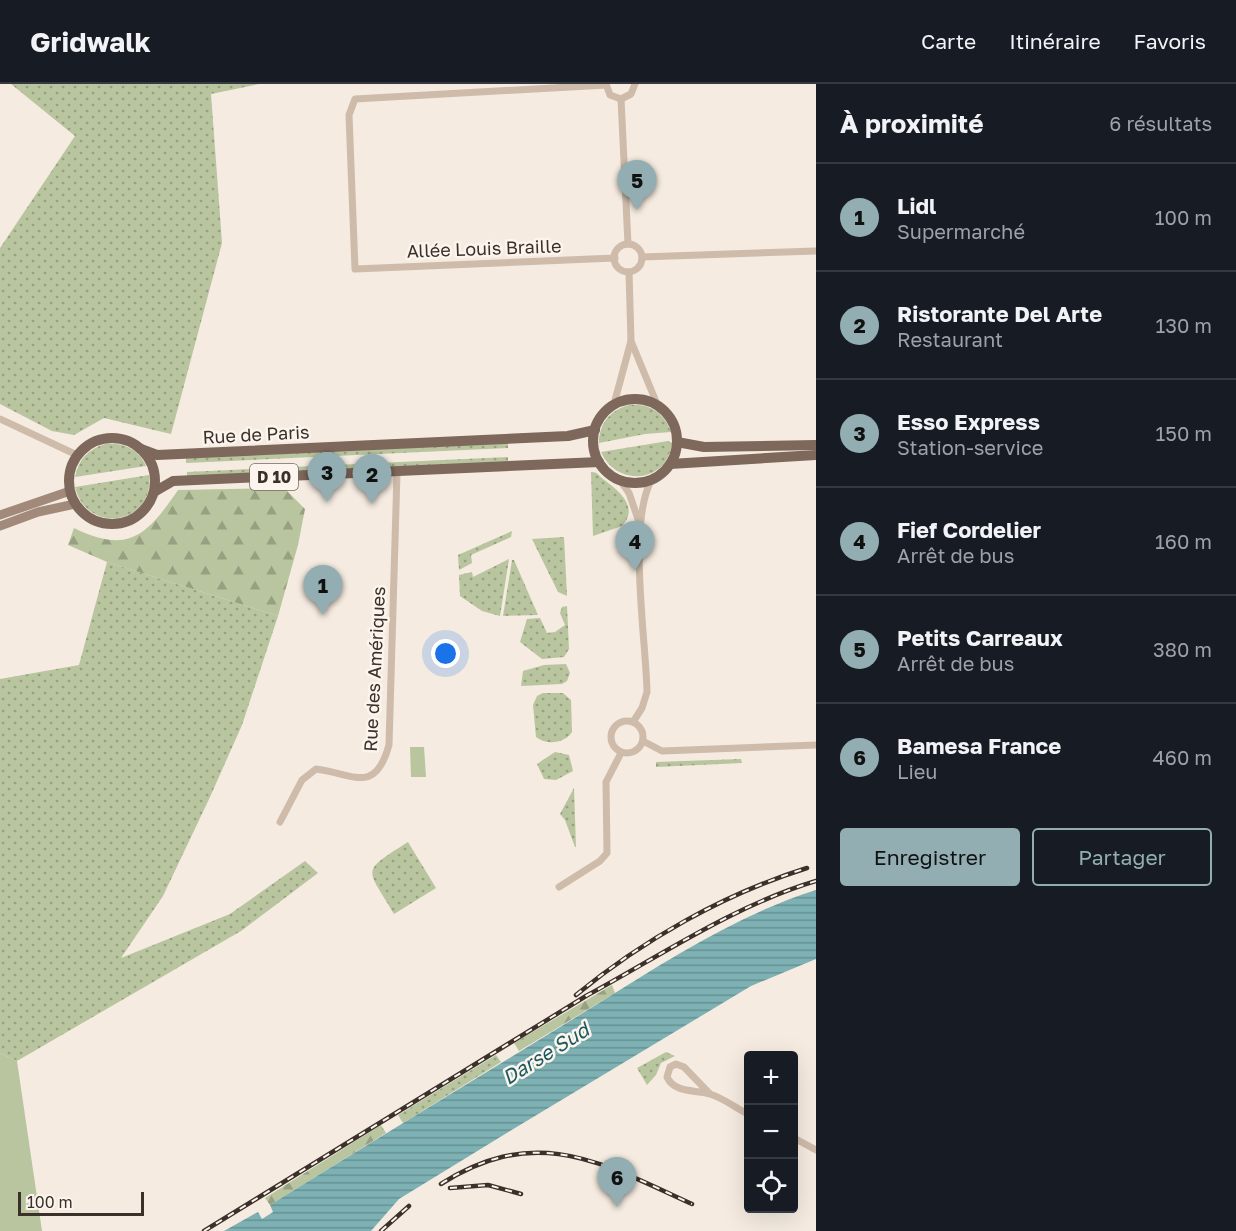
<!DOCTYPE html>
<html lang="fr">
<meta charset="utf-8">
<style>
body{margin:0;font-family:"Golos Text",sans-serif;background:#20242c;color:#f1f3f6}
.controls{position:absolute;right:18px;bottom:18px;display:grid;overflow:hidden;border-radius:6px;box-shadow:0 6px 24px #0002}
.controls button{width:54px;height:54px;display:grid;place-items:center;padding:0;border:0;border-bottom:2px solid #363941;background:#171b24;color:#f1f3f6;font:30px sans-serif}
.scale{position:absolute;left:18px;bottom:15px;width:126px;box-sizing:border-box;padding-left:6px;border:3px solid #3b302a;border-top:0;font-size:16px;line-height:21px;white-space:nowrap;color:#3b302a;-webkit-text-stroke:4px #fbf5ed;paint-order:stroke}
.you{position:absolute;left:446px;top:570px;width:21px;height:21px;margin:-15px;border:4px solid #fff;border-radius:50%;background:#1a73e8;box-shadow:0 0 0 9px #1a73e833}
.badge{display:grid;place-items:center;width:39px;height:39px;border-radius:50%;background:#92aeb2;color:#111;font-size:20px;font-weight:700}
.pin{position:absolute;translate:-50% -50px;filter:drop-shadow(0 2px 3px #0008)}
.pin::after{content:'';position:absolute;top:32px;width:21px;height:18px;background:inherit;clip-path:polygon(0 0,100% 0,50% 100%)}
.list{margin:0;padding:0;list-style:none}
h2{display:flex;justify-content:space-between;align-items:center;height:78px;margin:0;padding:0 24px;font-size:26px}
h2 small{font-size:20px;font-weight:400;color:#9ea1a6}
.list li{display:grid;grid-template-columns:39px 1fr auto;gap:18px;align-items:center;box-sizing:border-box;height:108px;padding:0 24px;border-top:2px solid #363941}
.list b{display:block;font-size:22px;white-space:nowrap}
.list p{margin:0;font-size:20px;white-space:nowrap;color:#9ea1a6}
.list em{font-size:20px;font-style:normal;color:#9ea1a6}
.actions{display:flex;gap:12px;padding:18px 24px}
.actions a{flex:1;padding:14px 0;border:2px solid #92aeb2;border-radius:6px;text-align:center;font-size:21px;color:#92aeb2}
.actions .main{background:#92aeb2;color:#111}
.icon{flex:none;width:33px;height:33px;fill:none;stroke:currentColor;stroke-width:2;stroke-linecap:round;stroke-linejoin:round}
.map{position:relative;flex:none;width:816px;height:1147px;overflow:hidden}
header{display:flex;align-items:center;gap:36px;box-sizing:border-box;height:84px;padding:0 30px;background:#171b24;border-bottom:2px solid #363941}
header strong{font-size:28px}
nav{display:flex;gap:33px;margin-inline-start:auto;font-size:21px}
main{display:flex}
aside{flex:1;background:#171b24}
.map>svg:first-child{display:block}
.grass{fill:url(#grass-dots)}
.forest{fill:url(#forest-firs)}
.garden{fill:#b8c59e}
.water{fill:url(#water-rules)}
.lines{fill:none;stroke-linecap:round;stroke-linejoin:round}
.minor{stroke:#cebbaa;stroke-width:7}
.secondary{stroke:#a28a7b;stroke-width:9}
.primary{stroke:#7e675b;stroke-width:10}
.rail-casing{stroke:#3b302a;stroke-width:4.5}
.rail{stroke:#fbf5ed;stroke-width:2;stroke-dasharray:7;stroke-linecap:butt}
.labels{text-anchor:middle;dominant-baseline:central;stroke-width:5;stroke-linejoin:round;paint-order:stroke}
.shield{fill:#fbf5ed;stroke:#756b64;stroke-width:1.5}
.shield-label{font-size:16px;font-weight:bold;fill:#3b302a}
.street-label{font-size:18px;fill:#3b302a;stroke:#fbf5ed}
.water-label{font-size:20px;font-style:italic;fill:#1d5a60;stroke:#fbf5ed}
</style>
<header>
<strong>Gridwalk</strong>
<nav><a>Carte</a><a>Itinéraire</a><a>Favoris</a></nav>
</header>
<main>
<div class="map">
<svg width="816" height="1147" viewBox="0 0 816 1147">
<defs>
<pattern id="grass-dots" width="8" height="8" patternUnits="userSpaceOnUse" patternTransform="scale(1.5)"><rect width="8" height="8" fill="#b8c59e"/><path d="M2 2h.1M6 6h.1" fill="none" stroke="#97a081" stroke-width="1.8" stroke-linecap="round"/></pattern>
<pattern id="forest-firs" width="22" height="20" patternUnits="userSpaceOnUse" patternTransform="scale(1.5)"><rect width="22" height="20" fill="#b8c59e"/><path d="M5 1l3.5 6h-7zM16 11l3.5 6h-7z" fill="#97a081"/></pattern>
<pattern id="water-rules" width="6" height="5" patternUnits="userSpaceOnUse" patternTransform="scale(1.5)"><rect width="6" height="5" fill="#7db1b4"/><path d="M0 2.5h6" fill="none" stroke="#689093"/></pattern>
</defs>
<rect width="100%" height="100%" fill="#f5ebe0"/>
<g class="grass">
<polygon points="11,0 259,0 211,10 222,159 171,350 104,334 74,351 52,347 0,320 0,164 75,52"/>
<path d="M629,321c20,-2 35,7 42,27l-26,2 -46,9c0,-19 11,-33 30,-38z"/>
<path d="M668,357l4,2c-5,41 -56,44 -71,9z"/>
<polygon points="508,359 508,364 186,379 186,374"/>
<path d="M105,360c18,-2 34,5 41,22l-71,11c3,-17 13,-28 30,-33z"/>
<polygon points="508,373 508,378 187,393 187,388"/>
<path d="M591,388c7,0 7,3 12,7 12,9 38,27 19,47l-29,10z"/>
<path d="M149,391c6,49 -62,61 -74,12z"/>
<polygon points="512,447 511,453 471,471 472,479 459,486 458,471"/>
<polygon points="564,453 567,512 558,508 532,455"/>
<polygon points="509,475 500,532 482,527 460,512 459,491 472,488 473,493"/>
<polygon points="512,476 514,476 538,531 503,532"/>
<polygon points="107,478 278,532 242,641 210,713 163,812 121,874 230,830 305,777 318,789 241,847 17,977 0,969 0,595 79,581"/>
<polygon points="567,522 569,565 564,573 542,575 520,558 527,535 540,534 547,549 555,548 565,541 560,529 562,523"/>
<polygon points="566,580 570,589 567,597 562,600 521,602 523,587 544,581"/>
<path d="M543,609h20l8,7 1,32c-7,11 -25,14 -36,5l-3,-32 4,-9z"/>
<polygon points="555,668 569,671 573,687 556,696 544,695 537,680"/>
<polygon points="741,675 742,679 656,683 656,678"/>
<polygon points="574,704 576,763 575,763 565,736 560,730"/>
<path d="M408,758l28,46 -42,26c-27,-47 -35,-41 14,-72z"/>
<polygon points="666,968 675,972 661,979 656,991 647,1001 637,984"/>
<polygon points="496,971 501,978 403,1039 398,1031"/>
</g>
<g class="forest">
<path d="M284,404l21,21 -7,36 -20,71 -171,-54 -39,-17 6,-17c55,27 73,7 104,-38z"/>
<polygon points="612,901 615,909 519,967 514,959"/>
<polygon points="381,1041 386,1049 270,1121 265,1114"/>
</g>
<g class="garden">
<polygon points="410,663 424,663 426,693 411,693"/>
<polygon points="0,969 17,977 42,1147 0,1147"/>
</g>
<path class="water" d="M816,806v69l-65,27 -241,145 -111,68 -28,32h-147l34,-19 4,7 11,-7 -3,-7c109,-68 219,-134 329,-202 69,-43 138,-88 217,-113z"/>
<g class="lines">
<g class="minor">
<polyline points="606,0 610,11 621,15 631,10 635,0"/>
<polyline points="606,1 355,15 349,31 355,185 615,174"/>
<polyline points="621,15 628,160"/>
<circle cx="628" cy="174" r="14"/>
<polyline points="642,173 816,167"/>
<polyline points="631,257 657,320"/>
<polyline points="614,320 631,257 629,188"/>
<polyline points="0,335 77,371"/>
<polyline points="619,395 629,409 639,438"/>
<circle cx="627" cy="653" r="16"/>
<path d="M633,638l9,-14 5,-16c-1,-54 -20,-169 5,-213"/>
<polyline points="643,657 662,667 816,661"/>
<path d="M280,738l22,-42 14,-11c36,4 59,27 73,-24l8,-272"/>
<polyline points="559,803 600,777 607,769 606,698 621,669"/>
<path d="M710,1010l-26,-27 -8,-3 -6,3 -3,10c7,16 29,13 43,17 13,4 26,14 38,20"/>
<polyline points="794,1054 816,1066"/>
</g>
<g class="secondary">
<polyline points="0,431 70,407"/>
<polyline points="0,442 38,428 75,420"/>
</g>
<g class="primary">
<circle cx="635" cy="357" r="42"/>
<circle cx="112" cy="397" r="43"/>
<polyline points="677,358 704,363 816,361"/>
<polyline points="141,365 157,371 568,352 595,346"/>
<polyline points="670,380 816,371"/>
<polyline points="154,408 173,397 599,378"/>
</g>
<g class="rail-casing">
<g id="rail">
<path d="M576,911c67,-55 148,-101 231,-127"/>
<path d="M441,1100c96,-61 161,-21 251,20"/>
<polyline points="450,1104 488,1101 521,1110"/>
<path d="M204,1147l382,-235c76,-41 147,-90 230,-115"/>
<polyline points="381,1147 409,1122"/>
</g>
</g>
<use href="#rail" class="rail"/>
</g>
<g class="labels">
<rect class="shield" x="250" y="380" width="48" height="26" rx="4.5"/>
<g class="shield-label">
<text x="274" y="393">D 10</text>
</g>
<g class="street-label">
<text transform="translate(484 164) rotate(-2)">Allée Louis Braille</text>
<text transform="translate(256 350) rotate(-3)">Rue de Paris</text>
<text transform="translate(374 585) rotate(-87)">Rue des Amériques</text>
</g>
<g class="water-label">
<text transform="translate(545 969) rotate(-32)">Darse Sud</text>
</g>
</g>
</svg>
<div class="controls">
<button>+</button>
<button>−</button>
<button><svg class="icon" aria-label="locate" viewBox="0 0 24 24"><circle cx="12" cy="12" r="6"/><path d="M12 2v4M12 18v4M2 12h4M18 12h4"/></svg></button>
</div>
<div class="scale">100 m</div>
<div class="you"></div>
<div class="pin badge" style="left:323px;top:531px">1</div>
<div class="pin badge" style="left:372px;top:420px">2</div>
<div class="pin badge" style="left:327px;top:418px">3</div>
<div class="pin badge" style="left:635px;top:487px">4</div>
<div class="pin badge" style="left:637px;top:126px">5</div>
<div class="pin badge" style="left:617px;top:1123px">6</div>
</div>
<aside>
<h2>À proximité<small>6 résultats</small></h2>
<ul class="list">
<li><span class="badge">1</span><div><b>Lidl</b><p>Supermarché</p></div><em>100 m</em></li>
<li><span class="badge">2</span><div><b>Ristorante Del Arte</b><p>Restaurant</p></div><em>130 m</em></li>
<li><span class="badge">3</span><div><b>Esso Express</b><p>Station-service</p></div><em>150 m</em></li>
<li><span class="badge">4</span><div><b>Fief Cordelier</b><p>Arrêt de bus</p></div><em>160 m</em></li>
<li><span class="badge">5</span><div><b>Petits Carreaux</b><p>Arrêt de bus</p></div><em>380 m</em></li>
<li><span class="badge">6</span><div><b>Bamesa France</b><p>Lieu</p></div><em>460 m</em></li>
</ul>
<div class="actions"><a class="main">Enregistrer</a><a>Partager</a></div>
</aside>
</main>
